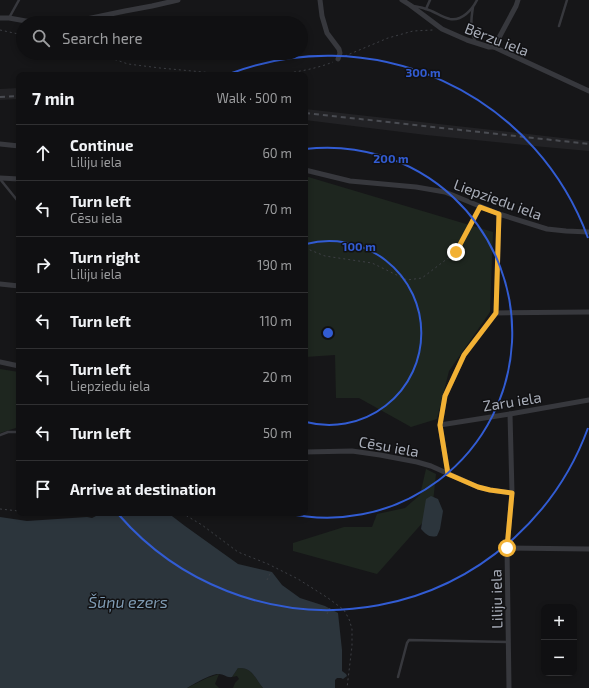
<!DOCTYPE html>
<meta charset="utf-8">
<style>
body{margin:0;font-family:"Exo 2",sans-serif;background:#19191b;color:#f1f3f6}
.controls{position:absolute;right:12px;bottom:12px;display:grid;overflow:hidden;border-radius:8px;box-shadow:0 2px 6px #0003}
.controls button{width:36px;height:36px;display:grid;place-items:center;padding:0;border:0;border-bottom:1px solid #303032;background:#101012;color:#f1f3f6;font:20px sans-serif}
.stop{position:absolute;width:12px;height:12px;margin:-9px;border:3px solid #f2b134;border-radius:50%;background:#fff}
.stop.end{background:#f2b134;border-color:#fff;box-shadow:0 1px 4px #0008}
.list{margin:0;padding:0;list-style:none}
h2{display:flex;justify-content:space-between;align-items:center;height:52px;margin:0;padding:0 16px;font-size:17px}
h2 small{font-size:13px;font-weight:400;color:#9c9d9f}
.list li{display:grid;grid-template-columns:26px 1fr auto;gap:12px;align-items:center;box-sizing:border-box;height:56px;padding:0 16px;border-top:1px solid #303032}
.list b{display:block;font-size:15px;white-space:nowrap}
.list p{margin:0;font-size:13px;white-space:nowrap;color:#9c9d9f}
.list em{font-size:13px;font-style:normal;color:#9c9d9f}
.icon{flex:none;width:22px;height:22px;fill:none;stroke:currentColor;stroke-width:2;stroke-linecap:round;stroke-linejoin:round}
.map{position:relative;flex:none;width:589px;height:688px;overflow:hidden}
.search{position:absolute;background:#101012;box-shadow:0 2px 6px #0003;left:16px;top:16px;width:292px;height:44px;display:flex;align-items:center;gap:10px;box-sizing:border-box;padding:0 14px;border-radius:22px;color:#9c9d9f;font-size:15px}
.panel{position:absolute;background:#101012;box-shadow:0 2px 6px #0003;left:16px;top:72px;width:292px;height:444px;border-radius:8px}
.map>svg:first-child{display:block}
.built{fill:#222225}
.green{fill:#1e261f}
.water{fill:#2c353c}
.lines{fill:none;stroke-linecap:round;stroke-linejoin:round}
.path{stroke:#3d3f44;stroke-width:1;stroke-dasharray:2 3;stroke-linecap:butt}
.lane{stroke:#37383d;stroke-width:2.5}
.street{stroke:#37383d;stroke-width:5}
.rail{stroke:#4a4c52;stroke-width:2;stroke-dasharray:5 4;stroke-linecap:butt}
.route{stroke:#f2b134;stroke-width:5}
.ring{fill:none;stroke:#325cd3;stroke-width:2}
.labels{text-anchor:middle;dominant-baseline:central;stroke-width:3;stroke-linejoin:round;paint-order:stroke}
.street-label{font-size:15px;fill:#a8adb8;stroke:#111113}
.water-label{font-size:16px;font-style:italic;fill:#7f9bb3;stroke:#111113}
.centre{fill:#325cd3;stroke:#111113;stroke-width:2}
.ring-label{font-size:12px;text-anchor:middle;font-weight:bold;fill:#325cd3;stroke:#111113;stroke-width:3;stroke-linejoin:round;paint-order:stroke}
</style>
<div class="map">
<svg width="589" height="688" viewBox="0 0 589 688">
<rect width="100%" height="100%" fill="#161618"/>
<g class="built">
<polygon points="19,88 19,99 0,100 0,89"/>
<polygon points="305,109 589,141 589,151 534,146 426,135 305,120"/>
</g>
<g class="green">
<polygon points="305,176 493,232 490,312 449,371 437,419 411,427 359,398 336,398 335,355 305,357"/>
<polygon points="0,369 19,372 19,427 0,433"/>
<polygon points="426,469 436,474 432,512 377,574 293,551 293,543 344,527 372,527 377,514 405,508 420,495"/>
<path d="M238,668c15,-1 17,11 25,20h-30l2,-5 4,-4 -2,-3 -5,1z"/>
<polygon points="219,674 215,684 219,688 187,688 207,678"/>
</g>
<g class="water">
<path d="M431,496l7,3 5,12 -3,18 -3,7c-8,2 -11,-2 -16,-7l5,-30z"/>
<path d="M102,513h66l17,13 53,38 34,8 10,13 18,13 25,8 13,7 4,37v21l4,3 1,2 -4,3 -2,-1h-4l-2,2v8h-72c-8,-9 -10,-21 -25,-20l-6,9c-5,1 -8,-3 -13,-3 -7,-1 -25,10 -32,14h-187v-171l27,4 60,-4 5,1z"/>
</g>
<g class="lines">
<g class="path">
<polyline points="0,30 23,35"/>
<polyline points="96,53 128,64 160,68 235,75"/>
<polyline points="345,56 388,38 413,31 433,30"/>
<path d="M269,75c22,-2 44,-5 64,-13"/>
<polyline points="305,248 325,256 372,263 407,280 422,278 456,252 478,212"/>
<polyline points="0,509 19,511"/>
<polyline points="182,513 202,525 238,552 268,564 298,579 328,598 344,610 349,619 352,629 352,646 347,688"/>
<polyline points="267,580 271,572"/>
<polyline points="327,614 330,608"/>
</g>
<g class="lane">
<path d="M413,6c4,1 8,1 13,3 8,2 15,8 24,10 12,2 22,-9 27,-19"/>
<path d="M473,7c-2,12 -3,23 2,34"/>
<polyline points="426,9 430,0"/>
<polyline points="9,18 19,0"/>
<polyline points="559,26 567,0"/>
<polyline points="0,179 17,200 19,207"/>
<polyline points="0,435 8,432 19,432"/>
<polyline points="398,677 407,643 409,640 508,642"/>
</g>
<g class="street">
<polyline points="320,0 322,16 327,33 339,49 340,53 338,59"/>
<polyline points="402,0 410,5 442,29 467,40 489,47 494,47 589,91"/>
<polyline points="0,18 9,18 37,23 82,20 125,11 152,6 178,0"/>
<polyline points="494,47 516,6 518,0"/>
<polyline points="0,144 19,146"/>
<polyline points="305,170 350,181 416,187 445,192 499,214 547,229 566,231 589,232"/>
<polyline points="0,178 19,179"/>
<polyline points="0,284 19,286"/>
<polyline points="496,313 499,214"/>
<polyline points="0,362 19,366"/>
<polyline points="440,425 510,414 589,400"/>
<polyline points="305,452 352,451 380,455 417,462 431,466 478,487 490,490 512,493"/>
<polyline points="448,473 440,425 445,396 464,355 496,313 589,312"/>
<polyline points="507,548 589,549"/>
<polyline points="509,688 507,548 512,493 510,414"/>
</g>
<g class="rail">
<polyline points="0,97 19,96"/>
<polyline points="305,113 589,144"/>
</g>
</g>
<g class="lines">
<polyline class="route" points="456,252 480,207 499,214 496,313 464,355 445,396 440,425 448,474 478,487 490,490 512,493 507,548"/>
</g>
<g class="ring">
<path d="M306 244A92 92 0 1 1 306 422"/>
<path d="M305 149A185 185 0 1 1 286 513"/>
<path d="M588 428A277 277 0 0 1 119 515M229 74A277 277 0 0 1 588 238"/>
</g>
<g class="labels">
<g class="street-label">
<text transform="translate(497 39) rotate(21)">Bērzu iela</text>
<text transform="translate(498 199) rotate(20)">Liepziedu iela</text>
<text transform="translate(512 401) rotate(-9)">Zaru iela</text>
<text transform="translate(389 446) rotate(10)">Cēsu iela</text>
<text transform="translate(496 599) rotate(-91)">Liliju iela</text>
</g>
<g class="water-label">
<text x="128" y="601">Šūņu ezers</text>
</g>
</g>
<circle cx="328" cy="333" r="6" class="centre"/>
<g class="ring-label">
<text x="423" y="77">300 m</text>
<text x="391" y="163">200 m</text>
<text x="359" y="251">100 m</text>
</g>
</svg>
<div class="controls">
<button>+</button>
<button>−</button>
</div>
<div class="stop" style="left:507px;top:548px"></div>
<div class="stop end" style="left:456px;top:252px"></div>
<div class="search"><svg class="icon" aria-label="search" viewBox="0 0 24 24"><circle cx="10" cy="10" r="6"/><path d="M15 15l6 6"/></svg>Search here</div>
<section class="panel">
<h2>7 min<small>Walk · 500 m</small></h2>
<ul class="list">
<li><svg class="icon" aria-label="ahead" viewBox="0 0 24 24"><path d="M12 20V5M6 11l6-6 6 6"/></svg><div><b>Continue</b><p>Liliju iela</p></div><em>60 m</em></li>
<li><svg class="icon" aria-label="left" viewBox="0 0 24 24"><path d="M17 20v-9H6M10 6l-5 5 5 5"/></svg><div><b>Turn left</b><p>Cēsu iela</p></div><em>70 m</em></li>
<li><svg class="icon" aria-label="right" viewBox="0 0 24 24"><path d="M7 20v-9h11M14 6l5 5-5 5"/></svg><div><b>Turn right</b><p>Liliju iela</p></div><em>190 m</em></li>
<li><svg class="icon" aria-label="left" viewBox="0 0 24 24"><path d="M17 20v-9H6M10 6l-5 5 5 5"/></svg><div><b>Turn left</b></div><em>110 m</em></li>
<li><svg class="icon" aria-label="left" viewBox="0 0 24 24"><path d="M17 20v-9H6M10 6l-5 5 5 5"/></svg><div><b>Turn left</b><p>Liepziedu iela</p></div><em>20 m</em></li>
<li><svg class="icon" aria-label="left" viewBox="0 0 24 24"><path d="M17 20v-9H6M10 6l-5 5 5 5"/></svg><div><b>Turn left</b></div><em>50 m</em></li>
<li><svg class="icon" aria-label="arrive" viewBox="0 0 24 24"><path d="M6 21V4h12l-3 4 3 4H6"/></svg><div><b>Arrive at destination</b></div></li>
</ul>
</section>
</div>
